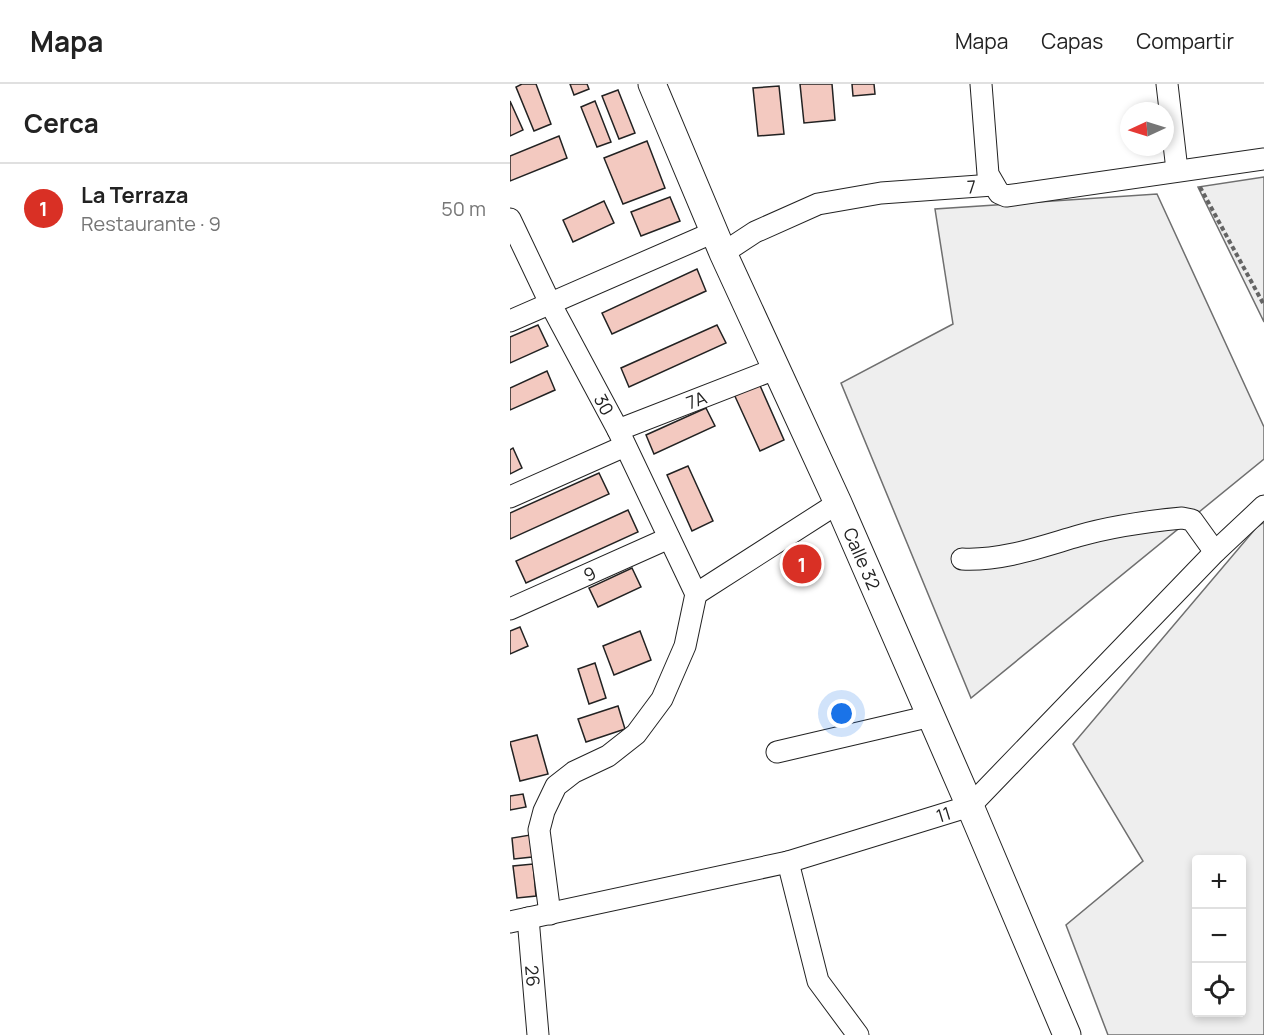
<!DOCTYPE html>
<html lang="es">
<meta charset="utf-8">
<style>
body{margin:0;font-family:Manrope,sans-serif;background:#f6f6f6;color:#222}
.controls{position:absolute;right:18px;bottom:18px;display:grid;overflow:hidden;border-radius:6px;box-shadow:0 3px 9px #0003}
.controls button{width:54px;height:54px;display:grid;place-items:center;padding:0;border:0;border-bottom:2px solid #e0e0e0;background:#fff;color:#222;font:30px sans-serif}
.compass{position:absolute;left:610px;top:18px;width:54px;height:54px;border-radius:50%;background:#fff;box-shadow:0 3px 9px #0003;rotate:266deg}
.you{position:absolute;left:332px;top:630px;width:21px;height:21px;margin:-15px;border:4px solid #fff;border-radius:50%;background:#1a73e8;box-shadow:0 0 0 9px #1a73e833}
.badge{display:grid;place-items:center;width:39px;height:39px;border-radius:50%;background:#d93025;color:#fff;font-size:20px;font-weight:700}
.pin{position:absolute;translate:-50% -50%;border:3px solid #fff;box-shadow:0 2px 6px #0006}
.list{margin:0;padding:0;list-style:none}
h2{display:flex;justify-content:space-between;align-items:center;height:78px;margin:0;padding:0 24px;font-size:26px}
h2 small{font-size:20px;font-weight:400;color:#767676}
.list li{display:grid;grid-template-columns:39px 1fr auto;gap:18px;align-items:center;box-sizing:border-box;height:90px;padding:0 24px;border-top:2px solid #e0e0e0}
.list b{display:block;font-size:22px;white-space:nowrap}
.list p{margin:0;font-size:20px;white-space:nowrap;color:#767676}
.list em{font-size:20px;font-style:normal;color:#767676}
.icon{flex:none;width:33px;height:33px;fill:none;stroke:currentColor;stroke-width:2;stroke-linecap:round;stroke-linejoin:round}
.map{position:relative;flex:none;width:754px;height:951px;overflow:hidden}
header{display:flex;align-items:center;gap:36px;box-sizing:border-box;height:84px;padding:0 30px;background:#fff;border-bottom:2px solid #e0e0e0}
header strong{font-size:28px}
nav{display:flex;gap:33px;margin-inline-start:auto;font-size:21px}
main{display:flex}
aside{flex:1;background:#fff}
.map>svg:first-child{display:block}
.green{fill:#eee;stroke:#6f6f6f;stroke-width:1.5;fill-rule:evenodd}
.building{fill:#f3c9c0;stroke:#222;stroke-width:1.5}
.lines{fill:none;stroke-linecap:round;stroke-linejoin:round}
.minor-casing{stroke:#222;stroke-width:23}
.major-casing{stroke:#222;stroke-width:29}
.path{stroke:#646464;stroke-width:4;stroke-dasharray:4.5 3;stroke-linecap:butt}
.minor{stroke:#fff;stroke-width:21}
.major{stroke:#fff;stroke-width:27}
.labels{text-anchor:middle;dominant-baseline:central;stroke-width:4.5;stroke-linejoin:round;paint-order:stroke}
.street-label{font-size:18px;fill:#222;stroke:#fff}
</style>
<header>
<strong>Mapa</strong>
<nav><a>Mapa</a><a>Capas</a><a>Compartir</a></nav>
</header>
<main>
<aside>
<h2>Cerca<small></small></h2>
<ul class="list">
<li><span class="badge">1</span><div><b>La Terraza</b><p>Restaurante · 9</p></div><em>50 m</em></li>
</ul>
</aside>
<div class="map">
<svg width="754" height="951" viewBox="0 0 754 951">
<rect width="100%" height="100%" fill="#fff"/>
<g class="green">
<polygon points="754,93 754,238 688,103"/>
<polygon points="647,110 754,343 754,375 461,614 331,299 443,240 425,125"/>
<path d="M754,438v513h-156l-42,-110 77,-64 -70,-117 183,-216zM686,776h46v152h-46z"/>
</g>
<g class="building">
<polygon points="12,0 26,0 41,40 24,47 6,3"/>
<polygon points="60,0 77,0 79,5 64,11"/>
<polygon points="290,0 322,0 325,36 294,39"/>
<polygon points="342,0 364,0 365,10 343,12"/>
<polygon points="269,2 274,50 248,52 243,4"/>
<polygon points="108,6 125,49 109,55 92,12"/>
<polygon points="0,17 13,46 0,52"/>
<polygon points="85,17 101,58 87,63 71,23"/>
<polygon points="49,52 57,74 0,97 0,72"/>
<polygon points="137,57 155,104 113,120 94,74"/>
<polygon points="160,113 170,137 131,152 121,128"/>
<polygon points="94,117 104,139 63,158 53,136"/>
<polygon points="187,185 196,207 102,250 92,229"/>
<polygon points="28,241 38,262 0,279 0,253"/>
<polygon points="207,241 216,259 119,303 111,284"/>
<polygon points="37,287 45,306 0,326 0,304"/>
<polygon points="248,297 274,356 250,367 223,308"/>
<polygon points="196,324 205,342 144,370 136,351"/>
<polygon points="3,364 12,384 0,390 0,366"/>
<polygon points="178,382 203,437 182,447 157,391"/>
<polygon points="89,389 99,410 0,455 0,429"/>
<polygon points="118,426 128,448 16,499 6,477"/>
<polygon points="122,484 131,503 88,523 79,504"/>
<polygon points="10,543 18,562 0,570 0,547"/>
<polygon points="130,547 141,576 104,591 93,562"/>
<polygon points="85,579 96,614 79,620 68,585"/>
<polygon points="108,622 115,645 76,658 68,635"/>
<polygon points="27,651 38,690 10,697 0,658"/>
<polygon points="13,710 16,723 0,726 0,712"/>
<polygon points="20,751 22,773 4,775 2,754"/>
<polygon points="23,780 26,812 7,814 3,782"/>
</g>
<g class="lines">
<g class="minor-casing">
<g id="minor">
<polyline points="471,0 478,90 489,109 496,112 754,75"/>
<polyline points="657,0 667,86"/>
<path id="s1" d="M0,135l40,84 68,127 78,164"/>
<path id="s2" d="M213,169l32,-21 63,-28 63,-11 112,-8"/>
<polyline points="0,237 204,148"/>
<path id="s3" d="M108,346l157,-61"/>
<polyline points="0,413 115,362"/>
<path d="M452,475c40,2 78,-12 116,-23 31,-9 72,-15 104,-18l10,2 23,32"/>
<polyline points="186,510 328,419"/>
<path id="s4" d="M0,525l159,-71"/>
<polyline points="267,668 421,632"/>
<polyline points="278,778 308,897 348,951"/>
<polyline points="40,830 29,746 34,727 46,702 64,688 98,672 126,650 152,615 175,562 186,510"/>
<path id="s5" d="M18,834l10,117"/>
<path id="s6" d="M0,838l278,-60 182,-56 245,-254 49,-46"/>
</g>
</g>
<g class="major-casing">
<g id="major">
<path id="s7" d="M142,0l71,169 115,250 132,303 97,229"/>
</g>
</g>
<polyline class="path" points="690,103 754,221"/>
<use href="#minor" class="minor"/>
<use href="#major" class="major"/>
</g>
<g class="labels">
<g class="street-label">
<text stroke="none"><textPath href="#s2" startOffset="262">7</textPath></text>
<text stroke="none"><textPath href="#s3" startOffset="84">7A</textPath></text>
<text stroke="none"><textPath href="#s1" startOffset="208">30</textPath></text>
<text stroke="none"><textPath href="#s7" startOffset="519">Calle 32</textPath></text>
<text stroke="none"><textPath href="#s4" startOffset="87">9</textPath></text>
<text stroke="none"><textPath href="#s6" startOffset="447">11</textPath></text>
<text stroke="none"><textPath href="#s5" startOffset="58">26</textPath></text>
</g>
</g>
</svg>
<div class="controls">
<button>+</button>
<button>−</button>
<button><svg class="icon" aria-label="locate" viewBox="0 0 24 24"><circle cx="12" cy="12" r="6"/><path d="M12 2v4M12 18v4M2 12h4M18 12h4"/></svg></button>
</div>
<svg class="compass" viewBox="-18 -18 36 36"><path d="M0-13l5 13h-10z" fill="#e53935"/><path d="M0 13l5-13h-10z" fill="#767676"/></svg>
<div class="you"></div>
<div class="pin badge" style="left:292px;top:480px">1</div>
</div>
</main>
